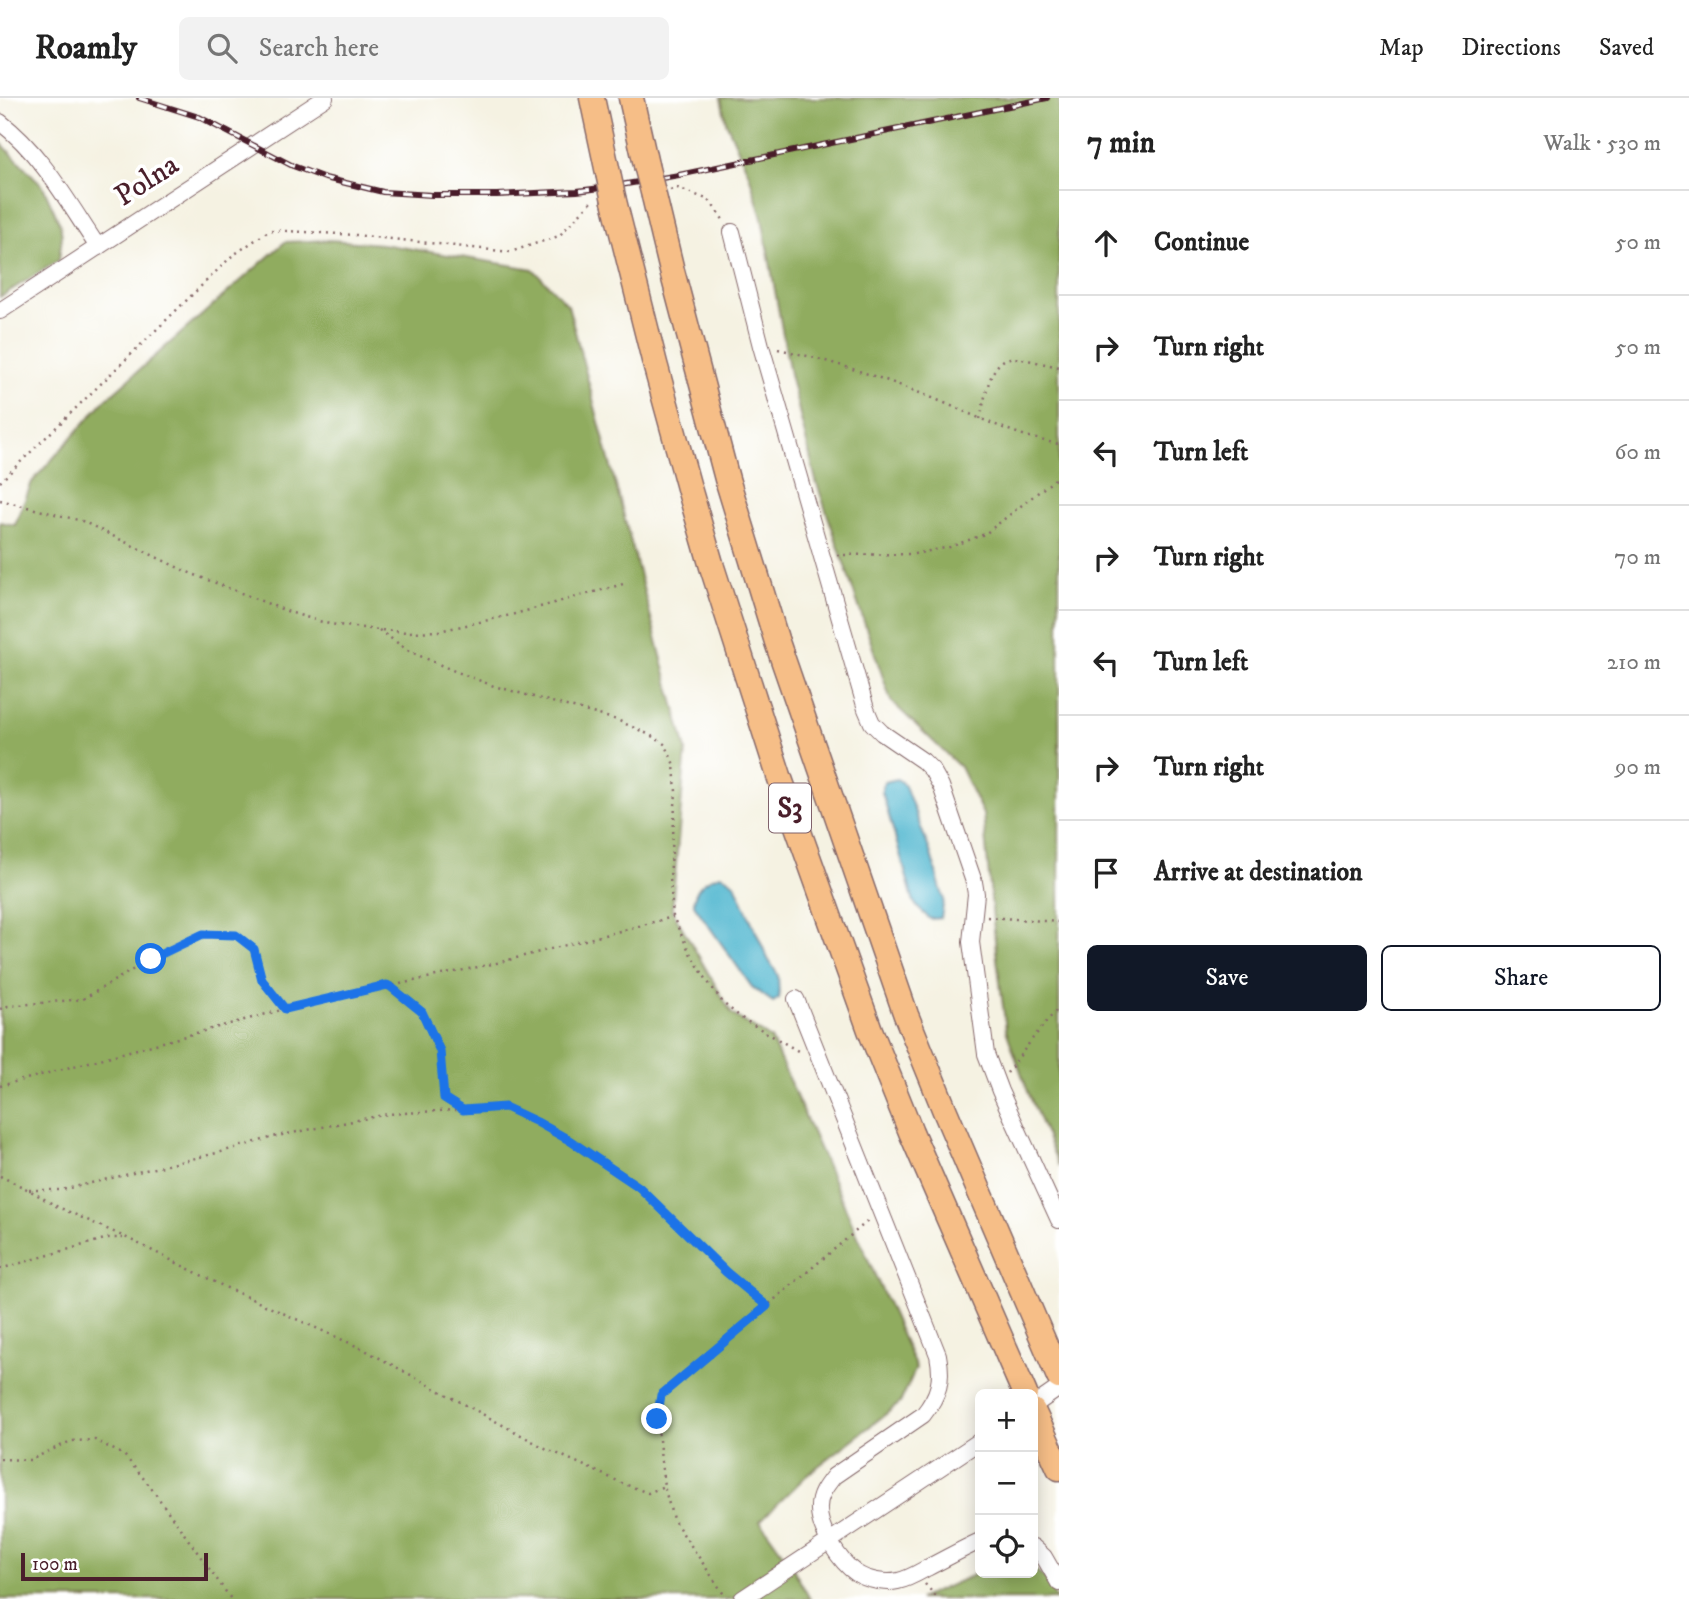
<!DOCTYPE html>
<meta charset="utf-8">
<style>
body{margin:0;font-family:"IM FELL DW Pica",serif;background:#f2f2f2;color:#222}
.controls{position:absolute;right:21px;bottom:21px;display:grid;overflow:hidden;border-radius:10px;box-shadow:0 4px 18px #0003}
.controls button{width:63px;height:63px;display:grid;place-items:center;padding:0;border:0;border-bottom:2px solid #e0e0e0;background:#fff;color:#222;font:35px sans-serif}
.scale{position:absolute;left:21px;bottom:18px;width:187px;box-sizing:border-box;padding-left:7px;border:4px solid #4a1f2b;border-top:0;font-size:19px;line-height:24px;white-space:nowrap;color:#4a1f2b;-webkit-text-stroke:5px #fff;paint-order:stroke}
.stop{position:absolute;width:21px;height:21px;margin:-16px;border:5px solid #1a73e8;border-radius:50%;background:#fff}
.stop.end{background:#1a73e8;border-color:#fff;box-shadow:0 2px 7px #0008}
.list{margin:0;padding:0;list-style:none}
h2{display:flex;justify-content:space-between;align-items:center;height:91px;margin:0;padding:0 28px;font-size:30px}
h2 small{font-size:23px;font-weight:400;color:#767676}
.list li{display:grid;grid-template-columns:46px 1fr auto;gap:21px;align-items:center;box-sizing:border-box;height:105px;padding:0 28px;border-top:2px solid #e0e0e0}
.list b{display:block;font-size:26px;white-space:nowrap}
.list em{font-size:23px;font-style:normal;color:#767676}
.actions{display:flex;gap:14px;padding:21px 28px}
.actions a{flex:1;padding:16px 0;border:2px solid #111827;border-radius:10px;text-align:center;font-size:24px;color:#111827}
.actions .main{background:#111827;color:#fff}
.icon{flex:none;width:38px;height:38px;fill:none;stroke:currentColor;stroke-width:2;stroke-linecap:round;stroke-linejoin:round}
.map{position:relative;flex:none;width:1059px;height:1501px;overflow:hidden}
header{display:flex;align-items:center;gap:42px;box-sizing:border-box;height:98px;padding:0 35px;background:#fff;border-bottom:2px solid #e0e0e0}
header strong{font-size:33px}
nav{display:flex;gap:38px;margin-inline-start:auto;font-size:24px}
.search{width:490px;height:63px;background:#f2f2f2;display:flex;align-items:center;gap:18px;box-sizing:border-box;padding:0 24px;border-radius:10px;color:#767676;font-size:26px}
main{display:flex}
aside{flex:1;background:#fff}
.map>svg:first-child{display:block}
.forest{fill:#90ac5e;stroke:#6d6644;stroke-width:2}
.water{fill:#52b8d0;stroke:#4e6c7e;stroke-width:2}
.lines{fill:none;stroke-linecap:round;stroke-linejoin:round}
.minor-casing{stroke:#86696b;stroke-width:18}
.highway-casing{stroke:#86696b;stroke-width:27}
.path{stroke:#86696b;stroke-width:2.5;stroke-dasharray:2 5;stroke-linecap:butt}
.minor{stroke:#fff;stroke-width:16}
.highway{stroke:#f6be87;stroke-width:24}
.rail-casing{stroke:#4a1f2b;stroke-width:6}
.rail{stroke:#fff;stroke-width:3.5;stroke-dasharray:10;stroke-linecap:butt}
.highway-bridge-casing{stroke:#86696b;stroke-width:27;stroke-linecap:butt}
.highway-bridge{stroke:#f6be87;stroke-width:24}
.route{stroke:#1a73e8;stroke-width:9}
.labels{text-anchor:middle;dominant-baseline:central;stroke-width:7;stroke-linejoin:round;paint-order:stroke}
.shield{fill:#fff;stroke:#80626b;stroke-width:2}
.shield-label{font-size:28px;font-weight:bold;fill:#4a1f2b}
.street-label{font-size:30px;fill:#4a1f2b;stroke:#fff}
</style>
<header>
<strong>Roamly</strong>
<div class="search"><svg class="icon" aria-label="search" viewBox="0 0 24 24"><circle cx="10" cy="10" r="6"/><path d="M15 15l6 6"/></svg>Search here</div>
<nav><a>Map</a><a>Directions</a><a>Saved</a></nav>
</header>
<main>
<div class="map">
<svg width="1059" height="1501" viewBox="0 0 1059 1501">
<rect width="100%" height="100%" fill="#fff"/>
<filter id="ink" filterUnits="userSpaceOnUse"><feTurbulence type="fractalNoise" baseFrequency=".0143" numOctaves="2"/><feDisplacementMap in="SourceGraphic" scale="14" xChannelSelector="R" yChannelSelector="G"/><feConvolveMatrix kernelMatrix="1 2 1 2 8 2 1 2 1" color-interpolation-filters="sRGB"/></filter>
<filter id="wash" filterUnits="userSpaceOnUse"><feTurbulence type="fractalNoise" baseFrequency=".00686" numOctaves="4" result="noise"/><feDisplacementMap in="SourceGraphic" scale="28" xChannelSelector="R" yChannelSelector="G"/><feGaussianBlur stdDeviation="1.57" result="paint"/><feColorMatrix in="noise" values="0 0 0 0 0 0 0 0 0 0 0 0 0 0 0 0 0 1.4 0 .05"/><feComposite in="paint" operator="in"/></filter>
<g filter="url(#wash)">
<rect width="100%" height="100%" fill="#f5f2e2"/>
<g class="forest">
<polygon points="721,0 1059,0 1059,1068 1028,994 1006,932 996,853 983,716 960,669 891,603 816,383 790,276 762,120 749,76 726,24"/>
<polygon points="0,44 43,88 60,126 62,138 59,162 0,199"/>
<polygon points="330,142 382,146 533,171 568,207 686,652 672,812 732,916 771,941 916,1270 900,1305 808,1376 760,1423 790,1465 810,1501 0,1501 0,424 15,427 32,384 105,302 285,144"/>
<polygon points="1033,1470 1045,1480 1056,1501 919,1501 980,1474 1033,1475"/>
</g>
<g class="water">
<polygon points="897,681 901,684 905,688 931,756 944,802 941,820 930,821 918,810 914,804 882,694 882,688 885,684"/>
<path d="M720,777l8,3 7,6 33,75 10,16 1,23 -6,4 -21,-15 -58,-82c-1,-16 11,-26 26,-30z"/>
</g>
</g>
<g filter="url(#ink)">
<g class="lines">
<g class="minor-casing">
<g id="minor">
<path d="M0,24c42,32 69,82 98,125"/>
<polyline points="732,134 761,248 866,611 872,625 882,635 923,663 932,672 941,688 974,784 976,796 971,844 986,956 1000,993 1059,1122"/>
<polyline points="0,213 325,0"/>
<path d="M796,901l142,356c5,25 1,40 -15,60l-89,61c-8,10 -16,20 -15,34 0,20 21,52 37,63 11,7 29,11 42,8 10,-2 20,-8 29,-13 18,-9 35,-19 53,-27"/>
<polyline points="1033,1308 1059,1290"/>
<polyline points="1033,1449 1044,1459 1059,1485"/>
<polyline points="742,1501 980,1343"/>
</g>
</g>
<g class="highway-casing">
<g id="highway">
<polyline points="592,0 608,75"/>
<polyline points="631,0 646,67"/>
<polyline points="654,98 672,173 727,381 777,544 906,917 945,1013 1059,1279"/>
<polyline points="614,103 655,266 689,390 712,469 779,678 870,932 911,1034 1025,1296"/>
<polyline points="1033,1313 1059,1370"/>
</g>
</g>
<g class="path">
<polyline points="670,92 678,90 709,102 724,123"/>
<path d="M778,251c58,13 109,30 164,53 41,17 73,34 117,42"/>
<path d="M980,321c5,-18 8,-57 30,-61 9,-1 38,7 49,9"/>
<polyline points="0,384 232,158 270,132 356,137 510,154 559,138 591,104 594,103"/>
<polyline points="0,402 82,423 185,473 289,514 329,526 379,532 407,534 439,533 511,517 627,485"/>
<polyline points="837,457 914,456 950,449 985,436 1059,378"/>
<polyline points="379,532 409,553 452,572 494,588 617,622 650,637 666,647 674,667 676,694 670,780 673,819 690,855 708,884 724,906 743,921 798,953 800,952"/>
<polyline points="987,819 1059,824"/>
<polyline points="390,888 396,891 422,914 440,952 444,1000 461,1011"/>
<polyline points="0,911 8,908 83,901 151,861 203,836 236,837 254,851 263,882 284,909"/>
<polyline points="1007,975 1033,940 1059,909"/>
<polyline points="0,988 285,911 501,864 673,819"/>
<polyline points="0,1078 29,1092 56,1108 127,1140 227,1190 363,1251 543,1349 622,1385 648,1395 664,1388"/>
<polyline points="29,1092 62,1092 221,1054 277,1038 388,1016 505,1009 537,1024 570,1042 640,1089 726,1174 767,1208"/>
<polyline points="0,1171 108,1140 123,1140"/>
<polyline points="0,1361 30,1362 71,1343 95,1342 124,1357 149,1387 231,1501"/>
<polyline points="925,1486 938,1501"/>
<polyline points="727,1501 673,1421 664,1388 661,1363 657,1321 661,1297 869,1122"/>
</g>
<use href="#minor" class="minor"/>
<use href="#highway" class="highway"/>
<g class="rail-casing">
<polyline id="rail" points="139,0 199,19 293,68 325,80 383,94 432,97 497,97 577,93 609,89 679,77 1047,0"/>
</g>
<use href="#rail" class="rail"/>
<g class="highway-bridge-casing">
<g id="highway-bridge">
<polyline points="646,67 654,98"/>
<polyline points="608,75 614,103"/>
</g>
</g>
<use href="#highway-bridge" class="highway-bridge"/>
</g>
</g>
<g class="lines" filter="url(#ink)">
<polyline class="route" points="151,861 203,836 236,837 254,851 262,882 285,911 387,887 391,889 422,914 440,953 444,1000 463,1012 505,1009 537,1024 569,1042 639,1089 726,1174 767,1208 661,1297 657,1321"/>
</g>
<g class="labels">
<rect class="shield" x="769" y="685.5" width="42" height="49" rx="5"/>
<g class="shield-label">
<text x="790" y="710">S3</text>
</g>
<g class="street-label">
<text transform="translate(147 83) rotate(-33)">Polna</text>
</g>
</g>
</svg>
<div class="controls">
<button>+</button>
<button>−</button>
<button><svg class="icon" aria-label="locate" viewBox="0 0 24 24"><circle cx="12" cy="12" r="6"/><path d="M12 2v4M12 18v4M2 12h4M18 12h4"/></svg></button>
</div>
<div class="scale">100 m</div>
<div class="stop" style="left:151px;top:861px"></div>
<div class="stop end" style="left:657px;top:1321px"></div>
</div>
<aside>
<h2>7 min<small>Walk · 530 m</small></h2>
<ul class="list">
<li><svg class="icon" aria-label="ahead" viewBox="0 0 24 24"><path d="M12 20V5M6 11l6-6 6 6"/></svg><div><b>Continue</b></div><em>50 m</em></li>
<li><svg class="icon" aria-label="right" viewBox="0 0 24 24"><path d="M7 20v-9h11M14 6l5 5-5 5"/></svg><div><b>Turn right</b></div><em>50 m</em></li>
<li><svg class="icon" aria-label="left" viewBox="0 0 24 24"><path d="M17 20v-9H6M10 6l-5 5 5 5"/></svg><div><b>Turn left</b></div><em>60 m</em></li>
<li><svg class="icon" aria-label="right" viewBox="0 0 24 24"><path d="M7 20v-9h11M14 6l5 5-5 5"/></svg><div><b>Turn right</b></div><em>70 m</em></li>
<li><svg class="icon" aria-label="left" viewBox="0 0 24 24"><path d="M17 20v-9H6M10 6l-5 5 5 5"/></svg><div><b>Turn left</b></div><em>210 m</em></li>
<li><svg class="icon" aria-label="right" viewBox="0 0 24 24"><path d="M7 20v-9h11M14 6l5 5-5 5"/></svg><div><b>Turn right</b></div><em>90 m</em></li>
<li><svg class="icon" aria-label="arrive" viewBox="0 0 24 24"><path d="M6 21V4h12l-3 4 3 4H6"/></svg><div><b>Arrive at destination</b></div></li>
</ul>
<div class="actions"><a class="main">Save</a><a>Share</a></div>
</aside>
</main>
